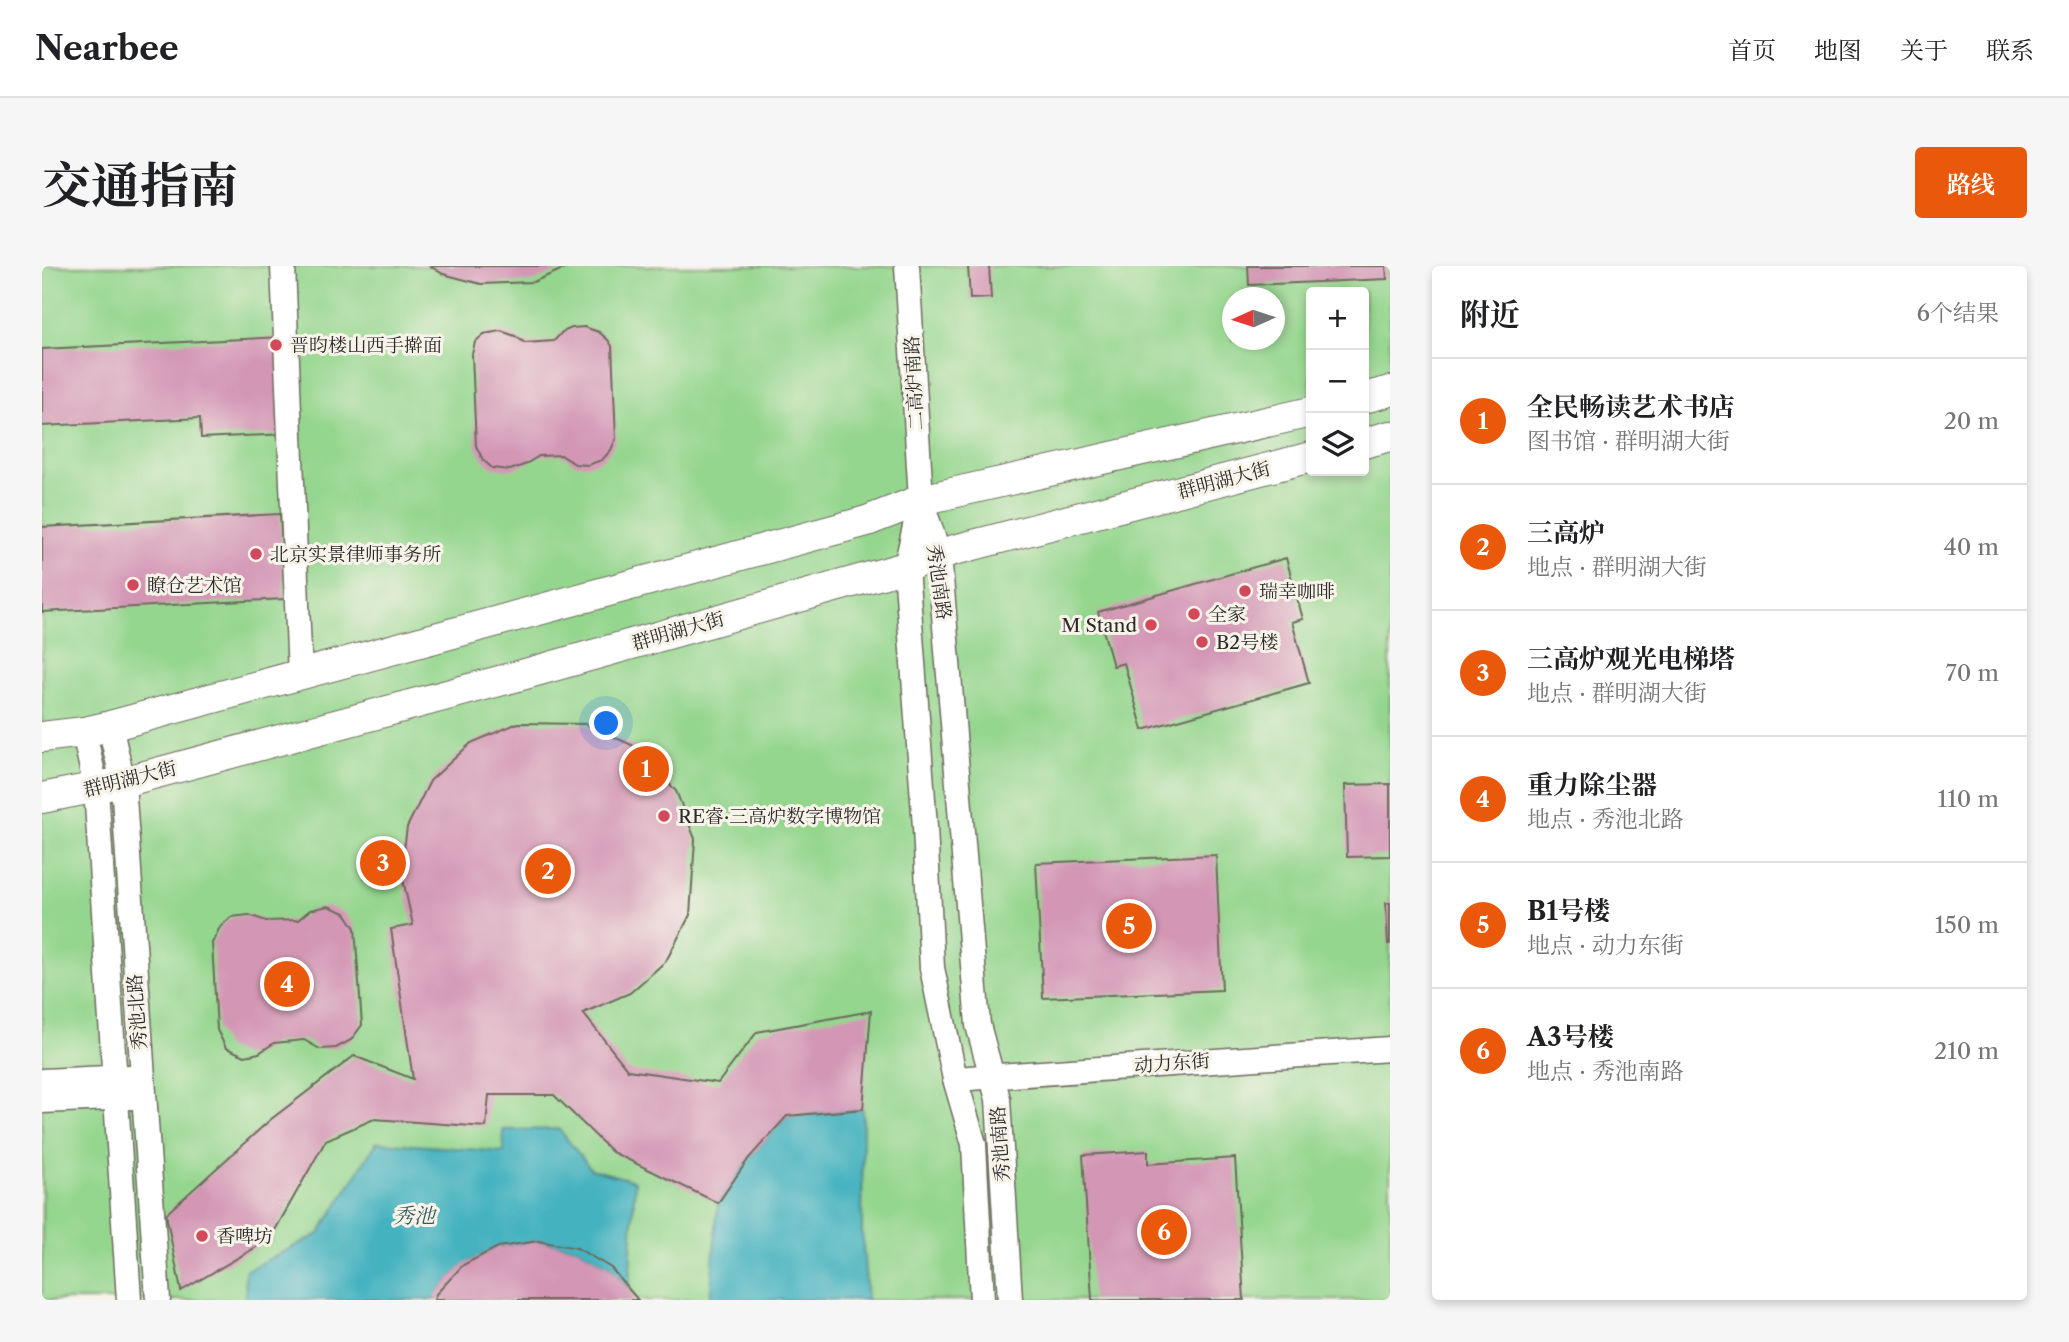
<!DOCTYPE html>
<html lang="zh">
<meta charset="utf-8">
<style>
body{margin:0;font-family:"Libre Caslon Text","Noto Serif SC",serif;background:#f6f6f6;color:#202124}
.controls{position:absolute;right:21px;top:21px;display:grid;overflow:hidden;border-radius:7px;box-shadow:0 4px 10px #0003}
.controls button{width:63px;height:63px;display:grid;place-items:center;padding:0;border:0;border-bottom:2px solid #e0e0e0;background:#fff;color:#202124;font:35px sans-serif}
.compass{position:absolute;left:1180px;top:21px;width:63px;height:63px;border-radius:50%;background:#fff;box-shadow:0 4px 10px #0003;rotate:267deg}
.you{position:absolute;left:565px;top:458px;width:24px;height:24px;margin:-18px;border:5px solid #fff;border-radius:50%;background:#1a73e8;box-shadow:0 0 0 10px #1a73e833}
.badge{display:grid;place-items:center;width:46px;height:46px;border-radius:50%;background:#ea580c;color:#fff;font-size:23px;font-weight:700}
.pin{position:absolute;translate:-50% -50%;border:4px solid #fff;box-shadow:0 2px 7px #0006}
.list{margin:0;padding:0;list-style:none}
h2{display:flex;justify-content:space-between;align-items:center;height:91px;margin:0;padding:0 28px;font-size:30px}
h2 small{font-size:23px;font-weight:400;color:#757577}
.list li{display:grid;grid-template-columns:46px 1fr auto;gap:21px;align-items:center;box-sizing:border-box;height:126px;padding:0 28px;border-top:2px solid #e0e0e0}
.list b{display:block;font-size:26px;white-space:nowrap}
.list p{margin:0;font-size:23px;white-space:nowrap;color:#757577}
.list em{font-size:23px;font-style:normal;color:#757577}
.icon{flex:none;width:38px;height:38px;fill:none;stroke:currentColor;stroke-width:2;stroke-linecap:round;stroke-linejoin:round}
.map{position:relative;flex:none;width:1348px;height:1034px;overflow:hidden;border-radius:7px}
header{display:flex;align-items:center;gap:42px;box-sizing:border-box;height:98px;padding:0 35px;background:#fff;border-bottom:2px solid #e0e0e0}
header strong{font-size:33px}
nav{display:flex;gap:38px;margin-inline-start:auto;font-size:24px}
.intro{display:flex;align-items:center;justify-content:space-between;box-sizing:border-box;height:168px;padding:0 42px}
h1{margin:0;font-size:49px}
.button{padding:18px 32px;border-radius:7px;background:#ea580c;color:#fff;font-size:24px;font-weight:700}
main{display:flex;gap:42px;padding:0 42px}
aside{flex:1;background:#fff;border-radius:7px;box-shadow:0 4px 10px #0003}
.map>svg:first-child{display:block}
.green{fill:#94d68e;stroke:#60805c;stroke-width:2;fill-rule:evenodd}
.water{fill:#44b2c0;stroke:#386e76;stroke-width:2}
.building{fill:#d397b5}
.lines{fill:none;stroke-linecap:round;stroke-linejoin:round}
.minor-casing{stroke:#6e6b5f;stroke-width:27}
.major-casing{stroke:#6e6b5f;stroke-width:32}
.minor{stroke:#fff;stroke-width:24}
.major{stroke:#fff;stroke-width:30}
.poi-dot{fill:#d1495b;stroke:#f7f3e8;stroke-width:2.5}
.labels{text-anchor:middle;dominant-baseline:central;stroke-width:6;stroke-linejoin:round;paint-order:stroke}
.poi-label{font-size:19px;fill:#2b2b2b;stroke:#f7f3e8;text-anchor:start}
.street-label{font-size:19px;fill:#2b2b2b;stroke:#f7f3e8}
.water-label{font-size:21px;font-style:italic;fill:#345a5f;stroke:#f7f3e8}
</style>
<header>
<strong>Nearbee</strong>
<nav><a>首页</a><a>地图</a><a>关于</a><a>联系</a></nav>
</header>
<div class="intro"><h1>交通指南</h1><a class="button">路线</a></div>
<main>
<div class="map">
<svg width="1348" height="1034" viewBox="0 0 1348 1034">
<rect width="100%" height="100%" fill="#f7f3e8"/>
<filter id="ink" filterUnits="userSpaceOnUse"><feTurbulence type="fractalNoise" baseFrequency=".0143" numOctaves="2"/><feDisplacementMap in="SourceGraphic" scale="14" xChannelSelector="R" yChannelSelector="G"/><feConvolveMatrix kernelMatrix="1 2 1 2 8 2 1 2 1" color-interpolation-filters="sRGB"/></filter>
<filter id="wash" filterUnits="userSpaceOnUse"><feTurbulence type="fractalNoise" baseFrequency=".00686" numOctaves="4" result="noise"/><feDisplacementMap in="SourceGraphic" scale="28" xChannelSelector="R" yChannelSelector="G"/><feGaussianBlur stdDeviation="1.57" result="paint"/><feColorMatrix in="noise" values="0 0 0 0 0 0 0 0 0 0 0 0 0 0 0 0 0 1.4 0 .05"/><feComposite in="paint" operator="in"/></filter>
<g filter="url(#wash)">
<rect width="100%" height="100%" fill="#ebe1bf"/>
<path class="green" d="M0,0h1348v1034h-1348zM1269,26h53v179h-53zM1190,32h42v42h-42z"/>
<g class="water">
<polygon points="821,843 820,965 825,1034 668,1034 676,937 707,892 745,850"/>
<polygon points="517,863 549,903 593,915 587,1023 569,1002 535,982 496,975 456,981 422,999 394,1028 392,1034 204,1034 203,1005 277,968 335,876 462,886 461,864"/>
</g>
<g id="blocks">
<g class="building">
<polygon points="388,0 528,0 491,16 439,18 401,8"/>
<polygon points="926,0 947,0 949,32 928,33"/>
<polygon points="1206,0 1344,0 1345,13 1207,19"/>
<polygon points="542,61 557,66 566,74 570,80 574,173 569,184 560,194 546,199 533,198 519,189 497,190 482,199 468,204 450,202 441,194 434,180 430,88 433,76 442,68 459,65 473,70 483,77 512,75 520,66 530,62"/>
<polygon points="241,71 245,168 159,172 158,152 0,160 0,83"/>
<polygon points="238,248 243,333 0,346 0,261"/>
<polygon points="1244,292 1261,353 1250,356 1267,417 1101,464 1082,397 1071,400 1056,346"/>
<polygon points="476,457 543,458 590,479 634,525 653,573 648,649 624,695 588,727 541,747 586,804 676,817 715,766 829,745 821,843 745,850 707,892 676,937 570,886 512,829 447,829 444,861 332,853 284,874 228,973 139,1025 124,948 228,854 312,790 371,813 349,663 371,659 360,609 361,601 340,604 341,609 323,612 321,592 338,590 339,594 361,591 365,561 388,515 429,477"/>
<polygon points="1348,518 1348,590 1305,591 1303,519"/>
<polygon points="1174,589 1180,724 1001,732 994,597"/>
<polygon points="1344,637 1348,637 1348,678 1346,678"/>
<polygon points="286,640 303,647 313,662 320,759 309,774 294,782 278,783 262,774 232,777 217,787 203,790 184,782 175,764 170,677 178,661 189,651 207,649 224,655 256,654 268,644"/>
<polygon points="1106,885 1106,898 1193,892 1202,1034 1050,1034 1041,889"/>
<polygon points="496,975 535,982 569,1002 596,1034 392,1034 394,1028 421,999 456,981"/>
</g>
</g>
</g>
<g filter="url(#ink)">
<use href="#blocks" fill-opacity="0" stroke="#6e6b5f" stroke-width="2"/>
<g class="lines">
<g class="minor-casing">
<g id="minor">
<polyline points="241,0 258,410"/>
<polyline points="865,0 879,234 864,301 883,561 890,702 913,813 932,878 940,1034"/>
<polyline points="879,235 897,288 936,759 956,833 968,1034"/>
<polyline points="68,460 81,516 116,1034"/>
<polyline points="42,466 54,522 87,1034"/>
<polyline points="913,813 1348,783"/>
<polyline points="0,815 88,811"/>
<polyline points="0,835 90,831"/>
</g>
</g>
<g class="major-casing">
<g id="major">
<polyline points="1322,132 1348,125"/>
<polyline points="1322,177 1348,170"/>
<polyline points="0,471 42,466 68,460 825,255 879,234 1269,146"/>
<polyline points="0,532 81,516 476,410 864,301 897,288 1269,191"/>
</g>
</g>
<use href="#minor" class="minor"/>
<use href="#major" class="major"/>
</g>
</g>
<g class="poi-dot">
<circle cx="234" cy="79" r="7"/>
<circle cx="214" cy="288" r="7"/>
<circle cx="91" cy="319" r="7"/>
<circle cx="1203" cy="325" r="7"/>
<circle cx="1152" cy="348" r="7"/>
<circle cx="1109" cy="359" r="7"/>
<circle cx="1160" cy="376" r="7"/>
<circle cx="622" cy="550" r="7"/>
<circle cx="160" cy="970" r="7"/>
</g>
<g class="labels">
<g class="poi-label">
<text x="248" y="79">晋昀楼山西手擀面</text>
<text x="228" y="288">北京实景律师事务所</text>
<text x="105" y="319">瞭仓艺术馆</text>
<text x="1217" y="325">瑞幸咖啡</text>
<text x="1166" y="348">全家</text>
<text x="1095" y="359" text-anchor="end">M Stand</text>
<text x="1174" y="376">B2号楼</text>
<text x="636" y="550">RE睿·三高炉数字博物馆</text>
<text x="174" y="970">香啤坊</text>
</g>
<g class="street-label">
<text transform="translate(872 117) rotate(-93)">二高炉南路</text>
<text transform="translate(1182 214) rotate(-15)">群明湖大街</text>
<text transform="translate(897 316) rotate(82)">秀池南路</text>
<text transform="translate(636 365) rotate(-16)">群明湖大街</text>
<text transform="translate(88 513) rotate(-14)">群明湖大街</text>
<text transform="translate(95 746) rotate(-94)">秀池北路</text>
<text transform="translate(1130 797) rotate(-4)">动力东街</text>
<text transform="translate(958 878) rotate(-94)">秀池南路</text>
</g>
<g class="water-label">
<text x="372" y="949">秀池</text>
</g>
</g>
</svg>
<div class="controls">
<button>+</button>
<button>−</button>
<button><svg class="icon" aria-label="layers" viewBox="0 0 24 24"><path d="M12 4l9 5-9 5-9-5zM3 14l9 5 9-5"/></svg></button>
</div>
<svg class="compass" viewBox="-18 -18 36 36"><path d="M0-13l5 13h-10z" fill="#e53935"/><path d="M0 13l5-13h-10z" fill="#757577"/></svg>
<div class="you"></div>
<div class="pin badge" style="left:604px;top:503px">1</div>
<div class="pin badge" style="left:506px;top:605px">2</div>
<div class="pin badge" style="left:341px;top:597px">3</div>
<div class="pin badge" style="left:245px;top:718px">4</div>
<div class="pin badge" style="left:1087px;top:660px">5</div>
<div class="pin badge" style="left:1122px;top:966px">6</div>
</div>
<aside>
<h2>附近<small>6个结果</small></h2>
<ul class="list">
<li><span class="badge">1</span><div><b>全民畅读艺术书店</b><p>图书馆 · 群明湖大街</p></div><em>20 m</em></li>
<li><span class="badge">2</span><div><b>三高炉</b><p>地点 · 群明湖大街</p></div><em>40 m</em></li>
<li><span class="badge">3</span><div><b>三高炉观光电梯塔</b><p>地点 · 群明湖大街</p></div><em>70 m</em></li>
<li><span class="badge">4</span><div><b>重力除尘器</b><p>地点 · 秀池北路</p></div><em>110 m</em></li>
<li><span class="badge">5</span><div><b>B1号楼</b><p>地点 · 动力东街</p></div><em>150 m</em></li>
<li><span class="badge">6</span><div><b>A3号楼</b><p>地点 · 秀池南路</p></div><em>210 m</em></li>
</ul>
</aside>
</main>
